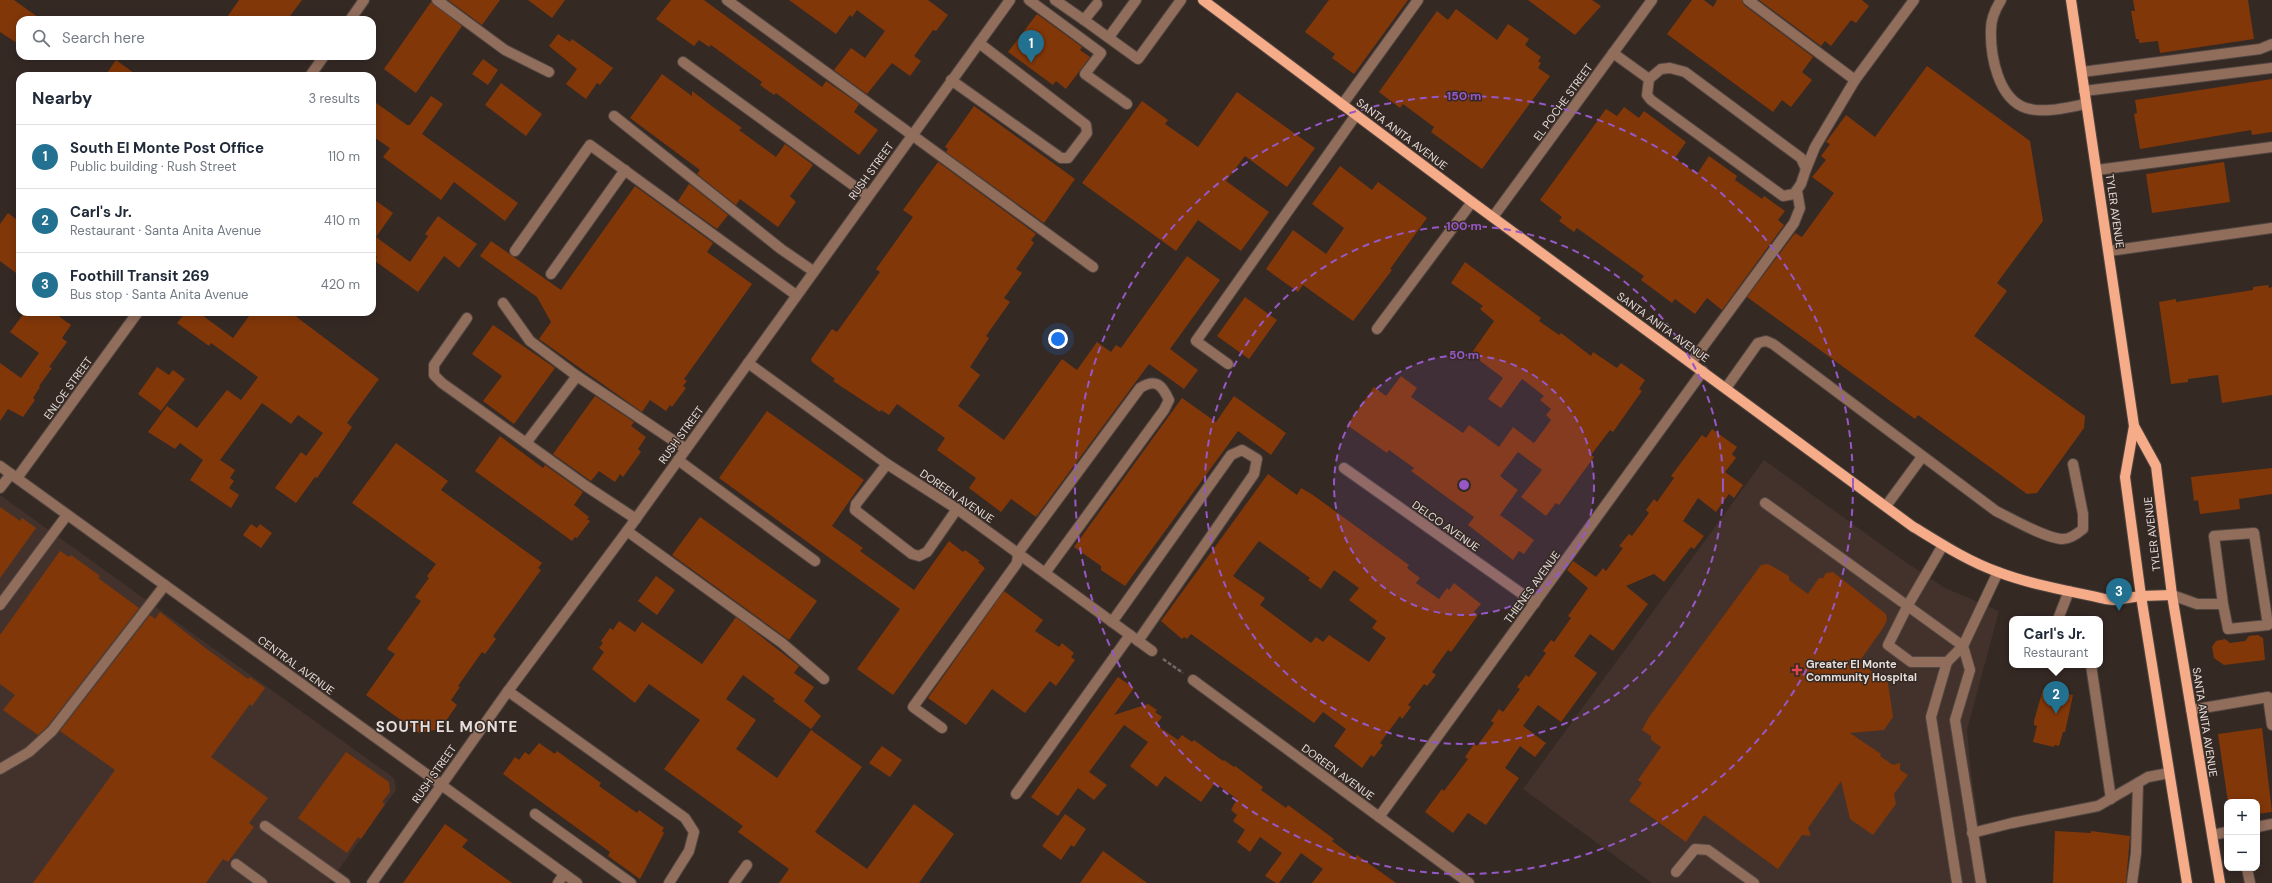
<!DOCTYPE html>
<meta charset="utf-8">
<style>
body{margin:0;font-family:"DM Sans",sans-serif;background:#f6f6f7;color:#1f2937}
.controls{position:absolute;right:12px;bottom:12px;display:grid;overflow:hidden;border-radius:8px;box-shadow:0 2px 10px #0003}
.controls button{width:36px;height:36px;display:grid;place-items:center;padding:0;border:0;border-bottom:1px solid #e0e1e3;background:#fff;color:#1f2937;font:20px sans-serif}
.you{position:absolute;left:1058px;top:339px;width:14px;height:14px;margin:-10px;border:3px solid #fff;border-radius:50%;background:#1a73e8;box-shadow:0 0 0 6px #1a73e833}
.badge{display:grid;place-items:center;width:26px;height:26px;border-radius:50%;background:#237191;color:#fff;font-size:13px;font-weight:700}
.pin{position:absolute;translate:-50% -33px;filter:drop-shadow(0 1px 2px #0008)}
.pin::after{content:'';position:absolute;top:21px;width:14px;height:12px;background:inherit;clip-path:polygon(0 0,100% 0,50% 100%)}
.popup{position:absolute;left:2009px;top:616px;width:94px;height:52px;box-sizing:border-box;display:grid;place-content:center;border-radius:8px;background:#fff;filter:drop-shadow(0 1px 3px #0005);font-size:13px;white-space:nowrap;color:#747a83}
.popup b{font-size:15px;color:#1f2937}
.popup::after{content:'';position:absolute;left:50%;top:100%;margin-left:-8px;border:8px solid transparent;border-top-color:#fff}
.list{margin:0;padding:0;list-style:none}
h2{display:flex;justify-content:space-between;align-items:center;height:52px;margin:0;padding:0 16px;font-size:17px}
h2 small{font-size:13px;font-weight:400;color:#747a83}
.list li{display:grid;grid-template-columns:26px 1fr auto;gap:12px;align-items:center;box-sizing:border-box;height:64px;padding:0 16px;border-top:1px solid #e0e1e3}
.list b{display:block;font-size:15px;white-space:nowrap}
.list p{margin:0;font-size:13px;white-space:nowrap;color:#747a83}
.list em{font-size:13px;font-style:normal;color:#747a83}
.icon{flex:none;width:22px;height:22px;fill:none;stroke:currentColor;stroke-width:2;stroke-linecap:round;stroke-linejoin:round}
.map{position:relative;flex:none;width:2272px;height:883px;overflow:hidden}
.search{position:absolute;background:#fff;box-shadow:0 2px 10px #0003;left:16px;top:16px;width:360px;height:44px;display:flex;align-items:center;gap:10px;box-sizing:border-box;padding:0 14px;border-radius:12px;color:#747a83;font-size:15px}
.panel{position:absolute;background:#fff;box-shadow:0 2px 10px #0003;left:16px;top:72px;width:360px;height:244px;border-radius:12px}
.map>svg:first-child{display:block}
.built{fill:#43322b}
.building{fill:#823709;fill-rule:evenodd}
.lines{fill:none;stroke-linecap:round;stroke-linejoin:round}
.minor-casing{stroke:#514641;stroke-width:12}
.major-casing{stroke:#514641;stroke-width:12}
.path{stroke:#736864;stroke-width:2.5;stroke-dasharray:4 2;stroke-linecap:butt}
.minor{stroke:#916d5c;stroke-width:10}
.major{stroke:#f6ac89;stroke-width:10}
.ring{fill:none;stroke:#9658c6;stroke-width:2;stroke-dasharray:7 5}
.health-dot{fill:#e0444e;stroke:#352924;stroke-width:1.5}
.labels{text-anchor:middle;dominant-baseline:central;stroke-width:3;stroke-linejoin:round;paint-order:stroke}
.street-label{font-size:11px;fill:#e6dedb;stroke:#352924}
.poi-label{font-size:11px;font-weight:bold;fill:#e6dedb;stroke:#352924;text-anchor:start}
.district-label{font-size:15px;font-weight:bold;letter-spacing:1px;fill:#e6dedb;stroke:#352924}
.centre{fill:#9658c6;stroke:#352924;stroke-width:2}
.ring-label{font-size:12px;text-anchor:middle;font-weight:bold;fill:#9658c6;stroke:#352924;stroke-width:3;stroke-linejoin:round;paint-order:stroke}
</style>
<div class="map">
<svg width="2272" height="883" viewBox="0 0 2272 883">
<rect width="100%" height="100%" fill="#352924"/>
<g class="built">
<polygon points="1764,460 1901,559 1945,588 1999,611 1967,730 1971,773 1987,883 1652,883 1523,789"/>
<polygon points="0,495 394,778 396,790 329,883 0,883"/>
</g>
<g class="building">
<polygon points="0,0 14,0 42,20 20,20 20,45 0,32"/>
<polygon points="239,0 302,0 287,20 225,20"/>
<polygon points="448,0 500,0 482,25"/>
<polygon points="528,0 565,0 552,18"/>
<polygon points="671,0 704,0 822,87 826,81 859,104 854,112 878,130 859,155 776,93 774,95 760,85 762,82 711,45 709,47 699,40 694,46 656,19"/>
<polygon points="789,0 928,0 948,15 936,31 933,30 914,56 921,61 910,76 892,63 867,94 834,70 851,48 865,58 885,31 857,10 852,17 850,15 836,34"/>
<polygon points="1329,0 1408,0 1354,74 1332,58 1335,54 1305,32"/>
<polygon points="1528,0 1592,0 1601,6 1575,35"/>
<polygon points="1692,0 1704,0 1713,7 1717,0 1742,0 1744,5 1813,57 1802,72 1812,80 1791,107 1782,100 1773,112 1667,34"/>
<polygon points="1759,0 1862,0 1869,6 1856,23 1851,20 1831,46 1825,41 1821,46"/>
<polygon points="2133,0 2248,0 2254,39 2160,53 2158,41 2139,43 2139,39 2136,39 2131,11 2135,11"/>
<polygon points="431,2 462,26 416,93 384,69"/>
<polygon points="1456,9 1497,40 1508,24 1529,39 1525,45 1541,57 1538,61 1541,63 1538,68 1550,76 1482,169 1431,132 1434,127 1403,104 1400,108 1379,92 1437,11 1448,20"/>
<polygon points="1037,14 1082,47 1080,50 1090,57 1066,89 1056,81 1053,85 1008,52"/>
<polygon points="558,34 570,42 572,39 613,68 600,85 597,83 586,99 566,84 577,69 549,46"/>
<polygon points="483,59 498,70 488,85 472,74"/>
<polygon points="116,60 138,76 105,76"/>
<polygon points="1927,66 2030,141 2043,221 1997,283 2007,291 1974,336 2085,416 2084,428 2037,493 2027,494 1918,415 1915,419 1747,297 1795,233 1802,237 1834,193 1812,177 1826,160 1821,156 1830,144 1826,142 1846,115 1875,137"/>
<polygon points="662,74 692,96 692,91 713,107 742,128 739,130 776,157 785,144 813,165 790,196 796,202 778,227 740,199 736,205 697,174 700,170 630,118"/>
<polygon points="2272,79 2272,132 2252,135 2251,130 2140,149 2134,114 2137,113 2135,100"/>
<polygon points="501,83 542,114 526,136 485,105"/>
<polygon points="1237,92 1315,148 1287,187 1245,156 1226,181 1269,212 1241,251 1198,220 1176,251 1082,183 1142,101 1168,120 1165,124 1198,147"/>
<polygon points="431,96 443,104 422,134 518,203 505,221 454,182 441,200 383,157 390,148 372,136 372,100 407,125 410,125"/>
<polygon points="974,106 1075,179 1044,223 946,152 948,149 945,147"/>
<polygon points="1624,107 1639,118 1644,111 1686,142 1675,158 1697,174 1709,156 1737,176 1735,180 1762,199 1764,196 1785,211 1778,220 1784,225 1722,310 1707,298 1695,314 1675,299 1672,303 1641,280 1644,276 1577,228 1574,232 1559,221 1562,217 1540,200 1606,109 1617,116"/>
<polygon points="938,162 1036,234 1031,240 1034,243 1016,269 1022,273 1004,298 1010,302 986,336 989,338 970,367 980,375 958,406 1004,440 1062,359 1077,370 1097,342 1111,352 1116,345 1121,348 1187,256 1220,280 1170,349 1198,370 1184,389 1149,364 1036,517 1011,499 1001,512 969,488 976,478 937,450 945,438 897,404 889,415 881,410 880,412 833,381 835,379 812,362 811,359 832,329 837,332 880,272 876,269 913,217 903,210"/>
<polygon points="2224,162 2230,202 2152,213 2146,174"/>
<polygon points="1340,166 1372,190 1378,182 1427,218 1390,269 1392,270 1353,321 1303,285 1298,292 1266,269 1293,230 1326,254 1344,228 1312,204"/>
<polygon points="689,184 728,215 717,229 678,201"/>
<polygon points="635,186 713,243 707,252 752,284 684,379 687,381 683,386 686,388 672,407 670,405 666,411 650,400 642,412 539,339 551,322 537,297 480,256 491,241 561,290"/>
<polygon points="372,198 393,213 376,237 410,262 428,236 425,234 438,216 477,244 459,268 444,256 418,292 375,261 377,257 372,253"/>
<polygon points="8,213 20,222 20,276 0,261 0,224"/>
<polygon points="1465,262 1541,318 1539,321 1559,335 1561,333 1591,356 1593,352 1617,368 1621,363 1645,380 1639,389 1642,391 1613,432 1610,430 1591,455 1594,457 1559,505 1556,503 1546,516 1521,497 1542,470 1518,452 1500,476 1518,490 1500,515 1534,540 1524,554 1519,551 1513,560 1468,525 1474,517 1411,471 1414,468 1389,450 1387,453 1347,425 1374,387 1386,396 1401,376 1417,388 1411,397 1463,433 1469,425 1499,447 1513,427 1534,443 1551,420 1546,415 1551,409 1540,400 1544,396 1522,379 1501,408 1488,399 1503,378 1471,354 1494,321 1480,309 1483,306 1451,283"/>
<polygon points="2268,285 2269,288 2272,287 2272,395 2222,403 2218,375 2188,379 2188,382 2171,384 2159,302 2176,299 2176,302 2253,290 2253,287"/>
<polygon points="1245,297 1277,320 1249,359 1217,336"/>
<polygon points="25,312 53,312 71,325 62,338 67,342 49,367 52,368 39,386 40,387 33,398 35,400 23,417 8,409 0,421 0,363 21,378 39,353 10,332"/>
<polygon points="186,312 198,312 233,338 252,312 290,312 379,379 347,423 352,427 340,445 317,478 315,477 296,503 275,488 301,452 306,456 323,433 298,415 291,424 262,403 220,460 235,470 230,478 234,481 229,488 239,495 231,508 190,480 203,460 180,443 175,449 148,432 167,406 197,428 227,390 241,400 258,377 211,343 209,346 177,323"/>
<polygon points="493,325 555,368 514,424 483,401 502,376 472,354"/>
<polygon points="157,367 169,375 173,370 185,379 161,411 138,394"/>
<polygon points="595,396 634,422 631,426 646,437 638,449 641,452 623,477 620,474 615,482 599,471 591,481 553,454"/>
<polygon points="1234,396 1286,433 1271,455 1238,431 1125,586 1101,570 1101,566 1074,547 1182,398 1216,422"/>
<polygon points="767,411 864,480 832,526 863,548 860,551 914,590 949,541 963,552 965,550 980,561 978,562 985,568 893,695 857,669 900,609 719,478"/>
<polygon points="1712,429 1737,447 1732,454 1736,458 1725,472 1743,485 1734,498 1729,494 1716,512 1698,498 1683,521 1704,536 1694,549 1691,547 1664,582 1654,574 1626,586 1648,604 1613,651 1590,634 1574,656 1597,673 1561,722 1538,705 1523,726 1546,743 1535,757 1520,746 1505,768 1519,778 1486,825 1468,813 1453,833 1425,812 1442,789 1444,791 1468,759 1465,757 1474,744 1477,746 1494,723 1491,721 1499,709 1503,712 1520,689 1517,687 1526,675 1529,677 1546,653 1543,651 1551,640 1554,642 1571,618 1568,616 1588,588 1567,570 1573,561 1596,577 1603,568 1606,571 1623,548 1619,546 1629,534 1632,536 1649,513 1646,510 1654,499 1657,502 1674,478 1671,476 1680,464 1702,435 1706,438"/>
<polygon points="500,436 543,468 545,465 583,492 574,505 589,517 587,519 590,521 577,538 575,537 572,541 475,471"/>
<polygon points="396,443 448,481 441,490 542,563 538,568 541,570 493,636 496,639 485,654 482,652 458,686 460,687 451,700 457,705 438,732 435,730 419,733 366,695 395,654 387,649 421,601 415,597 429,578 427,576 436,564 352,503"/>
<polygon points="2272,468 2272,494 2239,499 2240,509 2200,514 2198,500 2194,501 2191,477"/>
<path d="M1268,474l29,21 4,-7 12,7 96,70 -2,3 13,10 -4,5 23,16 8,-11 2,2 5,-7 27,21 -7,8 4,3 -27,37 -3,-2 -16,22 4,3 -9,11 -3,-2 -16,21 3,2 -9,12 -2,-3 -20,27 3,2 -9,12 -3,-2 -9,13 -28,-22 12,-17 -23,-17 -9,11 -123,-89 -4,5 -3,-2 -2,2 -21,-18zM1259,541l51,37 -2,2 13,9 13,-19 25,18 -10,12 28,21 -5,7 14,10 -17,24 -40,-27 -6,7 -7,-5 -5,6 -51,-38 5,-7 -32,-22z"/>
<polygon points="0,507 20,521 22,518 36,528 0,578"/>
<polygon points="700,517 817,601 789,640 672,555"/>
<polygon points="251,524 257,528 260,524 272,533 261,548 243,535"/>
<polygon points="60,551 69,557 71,555 100,576 98,578 139,608 47,727 38,735 3,710 15,695 0,684 0,635"/>
<polygon points="1768,564 1789,576 1789,580 1808,594 1819,578 1823,578 1826,573 1833,572 1886,614 1887,620 1883,628 1859,662 1888,683 1893,717 1884,730 1850,733 1881,754 1880,756 1893,765 1900,763 1900,770 1908,775 1894,794 1896,804 1873,835 1850,819 1841,781 1808,828 1811,836 1802,835 1778,869 1704,815 1686,842 1629,801 1642,783 1638,780 1661,747 1651,740 1651,736 1642,730 1649,717 1761,565"/>
<polygon points="656,576 675,590 657,615 638,601"/>
<polygon points="1004,591 1043,620 1035,631 1059,647 1062,643 1074,653 1071,657 1075,660 1056,686 1050,681 1025,713 992,689 966,725 928,698"/>
<polygon points="160,612 204,647 248,679 250,677 265,688 252,706 250,704 211,757 268,798 249,823 254,827 228,862 223,859 206,883 33,883 115,770 60,731 150,615 155,619"/>
<polygon points="736,617 799,666 794,673 814,687 804,701 821,716 811,729 773,701 775,699 743,675 726,699 756,720 736,749 777,778 811,730 862,767 815,832 867,869 914,804 954,834 919,883 779,883 789,869 738,832 743,826 664,769 700,720 649,684 635,703 592,669 604,652 599,648 603,643 601,641 610,628 613,630 619,621 635,632 642,622 702,664"/>
<polygon points="2258,635 2263,638 2265,660 2224,665 2214,658 2212,647 2216,641 2225,639 2230,643 2245,641 2249,636"/>
<polygon points="1118,677 1134,688 1114,715 1148,704 1157,710 1155,712 1162,717 1156,725 1178,740 1182,735 1192,742 1194,740 1223,761 1224,760 1234,767 1235,766 1263,787 1261,790 1286,808 1288,805 1334,839 1332,841 1355,858 1357,855 1396,883 1312,883 1323,869 1301,853 1279,883 1276,883 1265,876 1282,853 1260,837 1250,852 1237,842 1245,830 1233,821 1237,815 1231,810 1237,799 1215,783 1201,802 1165,776 1157,787 1130,766 1148,742 1124,725 1089,772 1107,785 1094,800 1078,788 1058,816 1031,797"/>
<polygon points="2043,689 2073,695 2065,732 2063,732 2059,746 2054,745 2054,747 2033,742 2037,726 2034,725 2034,721"/>
<polygon points="2262,728 2272,812 2257,814 2257,802 2228,802 2218,734"/>
<polygon points="539,743 555,754 557,751 601,783 599,786 637,813 639,810 664,828 662,831 664,833 640,879 608,856 610,852 503,774 515,757 519,760 525,752 529,755"/>
<polygon points="882,746 902,760 890,777 869,763"/>
<polygon points="346,752 389,782 390,792 382,802 385,804 361,839 358,837 347,853 298,818"/>
<polygon points="1065,814 1086,829 1074,847 1071,845 1061,860 1042,846"/>
<polygon points="445,824 468,840 462,847 512,883 403,883"/>
<polygon points="2055,831 2091,833 2091,831 2130,836 2126,883 2053,883"/>
<polygon points="1103,851 1147,883 1080,883"/>
</g>
<g class="lines">
<g class="minor-casing">
<g id="minor">
<polyline points="437,0 505,50 549,72"/>
<polyline points="727,0 1093,267"/>
<polyline points="1029,0 1101,53 1085,74 1127,104"/>
<polyline points="1055,0 1084,20"/>
<polyline points="1748,0 1855,80 1914,0"/>
<path d="M2001,0c-5,8 -10,19 -10,29 -1,26 7,70 35,79 18,6 42,-1 60,-4"/>
<polyline points="1097,4 1084,20 1138,59 1181,0"/>
<polyline points="350,20 364,0"/>
<polyline points="1109,37 1136,0"/>
<polyline points="1613,53 1649,79"/>
<polyline points="683,62 868,196"/>
<polygon points="1670,68 1685,72 1801,158 1806,169 1801,184 1794,194 1783,196 1651,100 1647,95 1649,79 1661,69"/>
<polyline points="2082,72 2260,49 2272,44"/>
<polyline points="310,76 324,56"/>
<polyline points="951,80 1061,158 1068,158 1087,133 1086,125 979,43"/>
<polyline points="2084,91 2272,68"/>
<polyline points="1342,105 1418,0"/>
<polyline points="614,116 781,249 813,271"/>
<polyline points="1806,169 1815,147 1855,80"/>
<polyline points="2097,170 2272,147"/>
<polyline points="1493,217 1652,0"/>
<polyline points="515,251 590,145 796,295"/>
<polyline points="2109,251 2272,228"/>
<polyline points="551,274 625,170"/>
<polyline points="503,303 530,341 577,376"/>
<polyline points="467,318 434,365 434,375 442,383 586,486 636,519"/>
<polyline points="1377,329 1472,202"/>
<polyline points="748,363 887,464 957,509 1152,651"/>
<polyline points="1691,363 1794,223 1800,208 1797,191"/>
<polyline points="1228,364 1196,341 1356,115"/>
<path d="M1726,388l32,-45 8,-2 7,3 223,167c16,8 47,26 65,28 8,1 16,-5 22,-10v-15l-10,-50"/>
<polyline points="526,443 577,376 686,449"/>
<polyline points="678,460 815,561"/>
<polyline points="887,464 856,504 855,510 912,554 919,556 927,552 957,509"/>
<polyline points="0,466 577,883"/>
<polyline points="1344,468 1535,603"/>
<polyline points="17,478 138,312"/>
<polyline points="0,488 11,474"/>
<polyline points="1765,503 1963,646 1970,670 1955,720 1981,883"/>
<polyline points="1886,506 1922,457"/>
<polyline points="627,531 782,643 824,679"/>
<polyline points="1943,545 1908,605 1888,645 1911,662 1947,662"/>
<polyline points="2172,595 2197,604 2223,604 2214,536 2254,533 2268,625 2228,629 2223,604"/>
<polyline points="0,605 67,515"/>
<polyline points="2058,619 2069,591"/>
<polyline points="1112,622 1231,455 1242,450 1257,459 1254,474 1138,641"/>
<polyline points="2091,665 2111,799"/>
<polyline points="1193,680 1469,883"/>
<polyline points="508,691 685,818 694,832 689,851 669,883"/>
<polyline points="2191,710 2268,697 2272,725"/>
<path d="M942,728l-29,-21 104,-144 1,-10 122,-165c16,-10 22,-3 29,12l-5,10 -119,163"/>
<polyline points="0,769 29,752 52,731 165,585"/>
<polyline points="1016,794 1130,635"/>
<polyline points="535,814 631,883"/>
<polyline points="1379,817 1703,371"/>
<polyline points="265,826 345,883"/>
<polyline points="2257,827 2272,824"/>
<polyline points="1972,833 2012,823 2098,806 2148,777 2169,773"/>
<polyline points="2212,835 2227,832"/>
<polyline points="236,864 262,883"/>
<polyline points="2247,868 2250,883"/>
<polyline points="1676,872 1695,849 1708,850 1754,883"/>
<polyline points="372,883 508,691 627,531 1010,0"/>
<polyline points="558,883 564,874"/>
<polyline points="734,883 747,865"/>
<polyline points="1957,883 1931,717 1947,662 1963,646 1998,572"/>
<polyline points="2132,883 2136,853 2138,783"/>
</g>
</g>
<g class="major-casing">
<g id="major">
<path d="M1203,0l269,202 440,324c28,17 55,35 86,46 34,13 72,19 107,27l9,1 27,-4 31,-1"/>
<polyline points="2071,0 2134,426 2125,477 2141,596 2187,883"/>
<polyline points="2134,426 2156,466 2172,595 2220,883"/>
</g>
</g>
<polyline class="path" points="1163,659 1183,673"/>
<use href="#minor" class="minor"/>
<use href="#major" class="major"/>
</g>
<circle cx="1464" cy="485" r="130" fill="#9658c6" fill-opacity=".12"/>
<g class="ring">
<circle cx="1464" cy="485" r="130"/>
<circle cx="1464" cy="485" r="259"/>
<circle cx="1464" cy="485" r="389"/>
</g>
<path class="health-dot" d="M1795 664h4v4h4v4h-4v4h-4v-4h-4v-4h4z"/>
<g class="labels">
<g class="street-label">
<text transform="translate(1563 102) rotate(-54)">EL POCHE STREET</text>
<text transform="translate(1402 134) rotate(37)">SANTA ANITA AVENUE</text>
<text transform="translate(871 171) rotate(-54)">RUSH STREET</text>
<text transform="translate(2115 211) rotate(82)">TYLER AVENUE</text>
<text transform="translate(1663 327) rotate(36)">SANTA ANITA AVENUE</text>
<text transform="translate(68 388) rotate(-54)">ENLOE STREET</text>
<text transform="translate(681 435) rotate(-54)">RUSH STREET</text>
<text transform="translate(957 496) rotate(34)">DOREEN AVENUE</text>
<text transform="translate(1446 526) rotate(35)">DELCO AVENUE</text>
<text transform="translate(2152 534) rotate(-97)">TYLER AVENUE</text>
<text transform="translate(1532 587) rotate(-54)">THIENES AVENUE</text>
<text transform="translate(296 665) rotate(36)">CENTRAL AVENUE</text>
<text transform="translate(2205 722) rotate(81)">SANTA ANITA AVENUE</text>
<text transform="translate(1338 772) rotate(36)">DOREEN AVENUE</text>
<text transform="translate(434 774) rotate(-55)">RUSH STREET</text>
</g>
<g class="poi-label">
<text x="1806" y="664">Greater El Monte<tspan x="1806" dy="13">Community Hospital</tspan></text>
</g>
<g class="district-label">
<text x="447" y="727">SOUTH EL MONTE</text>
</g>
</g>
<circle cx="1464" cy="485" r="6" class="centre"/>
<g class="ring-label">
<text x="1464" y="100">150 m</text>
<text x="1464" y="230">100 m</text>
<text x="1464" y="359">50 m</text>
</g>
</svg>
<div class="controls">
<button>+</button>
<button>−</button>
</div>
<div class="you"></div>
<div class="pin badge" style="left:1031px;top:63px">1</div>
<div class="pin badge" style="left:2056px;top:714px">2</div>
<div class="popup"><b>Carl's Jr.</b>Restaurant</div>
<div class="pin badge" style="left:2119px;top:611px">3</div>
<div class="search"><svg class="icon" aria-label="search" viewBox="0 0 24 24"><circle cx="10" cy="10" r="6"/><path d="M15 15l6 6"/></svg>Search here</div>
<section class="panel">
<h2>Nearby<small>3 results</small></h2>
<ul class="list">
<li><span class="badge">1</span><div><b>South El Monte Post Office</b><p>Public building · Rush Street</p></div><em>110 m</em></li>
<li><span class="badge">2</span><div><b>Carl's Jr.</b><p>Restaurant · Santa Anita Avenue</p></div><em>410 m</em></li>
<li><span class="badge">3</span><div><b>Foothill Transit 269</b><p>Bus stop · Santa Anita Avenue</p></div><em>420 m</em></li>
</ul>
</section>
</div>
